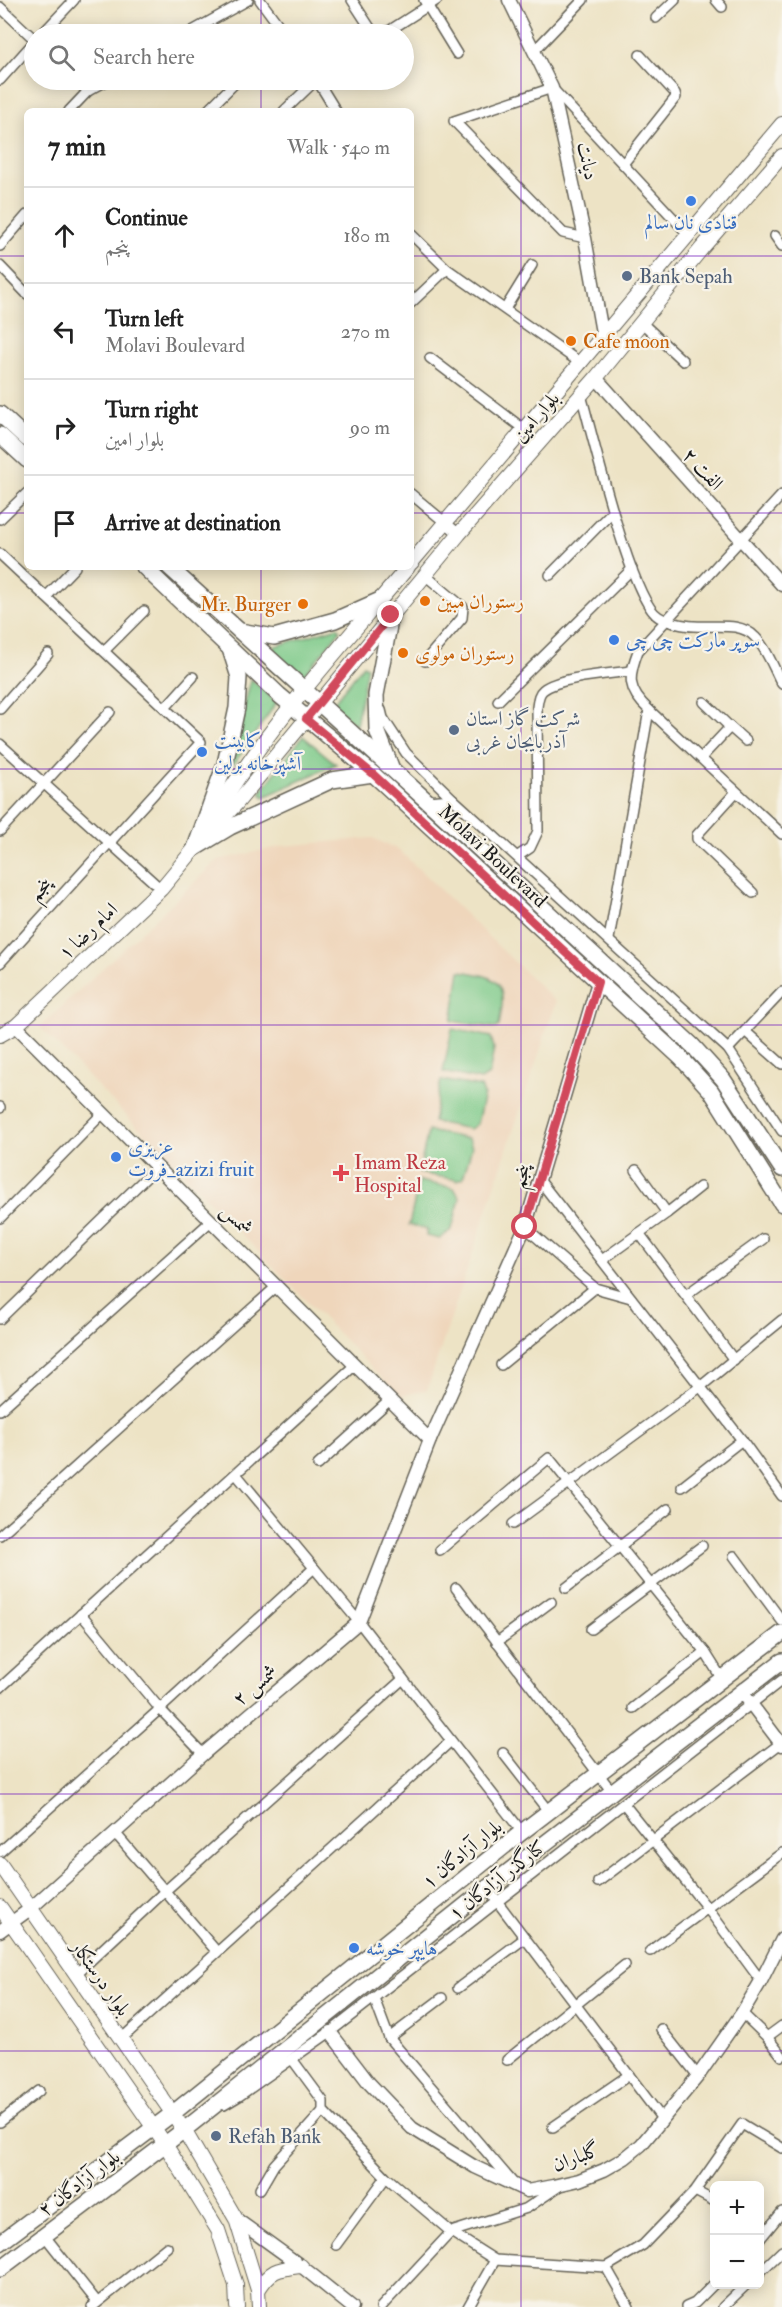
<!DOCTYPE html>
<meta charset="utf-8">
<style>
body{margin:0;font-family:"IM FELL Double Pica",Amiri,serif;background:#f2f2f2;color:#222}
.controls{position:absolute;right:18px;bottom:18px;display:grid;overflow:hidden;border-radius:9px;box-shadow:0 3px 15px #0003}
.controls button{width:54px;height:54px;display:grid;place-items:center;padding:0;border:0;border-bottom:2px solid #e0e0e0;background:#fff;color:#222;font:30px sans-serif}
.stop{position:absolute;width:18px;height:18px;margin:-14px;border:4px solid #d1495b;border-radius:50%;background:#fff}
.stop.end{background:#d1495b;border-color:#fff;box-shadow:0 2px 6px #0008}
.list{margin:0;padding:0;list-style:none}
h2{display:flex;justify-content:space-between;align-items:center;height:78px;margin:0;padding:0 24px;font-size:26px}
h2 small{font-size:20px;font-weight:400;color:#767676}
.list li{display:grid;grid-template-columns:39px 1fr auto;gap:18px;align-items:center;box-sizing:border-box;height:96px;padding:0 24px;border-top:2px solid #e0e0e0}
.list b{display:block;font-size:22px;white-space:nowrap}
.list p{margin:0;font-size:20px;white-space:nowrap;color:#767676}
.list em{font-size:20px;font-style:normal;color:#767676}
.icon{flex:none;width:33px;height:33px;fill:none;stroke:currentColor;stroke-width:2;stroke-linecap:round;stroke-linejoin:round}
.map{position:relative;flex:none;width:782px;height:2307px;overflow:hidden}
.search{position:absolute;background:#fff;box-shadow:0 3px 15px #0003;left:24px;top:24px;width:390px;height:66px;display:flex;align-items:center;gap:15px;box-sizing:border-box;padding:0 21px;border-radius:33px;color:#767676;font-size:22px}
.panel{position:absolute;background:#fff;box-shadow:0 3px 15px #0003;left:24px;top:108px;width:390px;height:462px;border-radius:9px}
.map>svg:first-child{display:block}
.built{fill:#efd6bb}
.green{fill:#7cc988;stroke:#4c7252;stroke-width:1.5}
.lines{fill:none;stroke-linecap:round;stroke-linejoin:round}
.minor-casing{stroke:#656257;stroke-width:12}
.tertiary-casing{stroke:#656257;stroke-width:15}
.secondary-casing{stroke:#656257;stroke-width:16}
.primary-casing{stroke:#656257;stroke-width:18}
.minor{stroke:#fff;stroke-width:9}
.tertiary{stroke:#fff;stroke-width:12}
.secondary{stroke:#fff;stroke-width:14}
.primary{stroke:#fff;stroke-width:15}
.route{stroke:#d1495b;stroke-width:8}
.grid{fill:none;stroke:#7b2cbf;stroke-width:1.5;stroke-opacity:0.55}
.shop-dot{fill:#3f7fe0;stroke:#f7f3e8;stroke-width:2}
.service-dot{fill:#5c6f8a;stroke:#f7f3e8;stroke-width:2}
.food-dot{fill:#e8710a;stroke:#f7f3e8;stroke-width:2}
.health-dot{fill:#e0444e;stroke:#f7f3e8;stroke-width:2}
.labels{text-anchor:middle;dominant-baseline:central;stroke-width:4.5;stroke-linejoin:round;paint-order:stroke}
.street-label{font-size:20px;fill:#1c1c1c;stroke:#f7f3e8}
.shop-label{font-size:20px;fill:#366cbe;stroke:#f7f3e8;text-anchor:start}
.service-label{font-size:20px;fill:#4e5e75;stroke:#f7f3e8;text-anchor:start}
.food-label{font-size:20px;fill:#c56008;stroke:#f7f3e8;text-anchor:start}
.health-label{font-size:20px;fill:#be3a42;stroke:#f7f3e8;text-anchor:start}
</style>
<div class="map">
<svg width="782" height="2307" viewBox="0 0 782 2307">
<rect width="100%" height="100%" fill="#f7f3e8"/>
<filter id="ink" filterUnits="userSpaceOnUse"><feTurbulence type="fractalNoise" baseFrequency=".0167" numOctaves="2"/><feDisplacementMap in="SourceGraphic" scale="12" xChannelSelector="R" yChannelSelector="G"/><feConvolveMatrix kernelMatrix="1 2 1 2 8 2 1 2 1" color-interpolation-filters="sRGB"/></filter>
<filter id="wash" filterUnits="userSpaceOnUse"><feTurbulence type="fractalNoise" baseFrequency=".008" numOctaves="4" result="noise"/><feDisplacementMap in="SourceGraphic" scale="24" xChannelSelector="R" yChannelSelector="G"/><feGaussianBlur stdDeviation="1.35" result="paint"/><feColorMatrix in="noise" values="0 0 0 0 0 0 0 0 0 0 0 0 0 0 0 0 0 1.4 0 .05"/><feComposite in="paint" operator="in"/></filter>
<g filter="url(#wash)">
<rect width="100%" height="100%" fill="#ede3c5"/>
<polygon class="built" points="373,838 399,850 556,1002 427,1390 399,1396 40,1027 218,860 283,846"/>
<g class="green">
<polygon points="338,627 340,631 303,677 273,652 275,646"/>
<polygon points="363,665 367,667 356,725 331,706"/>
<polygon points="251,679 277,702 233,765 230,763"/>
<polygon points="303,736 336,764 264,797 260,793"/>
<path d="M460,971c42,6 47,12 39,55l-3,2 -44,-7z"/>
<polygon points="452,1029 491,1037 494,1048 489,1075 481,1080 443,1072"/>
<polygon points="441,1080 481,1087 484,1094 477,1124 470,1129 433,1122"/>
<polygon points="428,1131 469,1139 472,1147 463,1178 457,1180 419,1173"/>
<polygon points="419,1181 454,1188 460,1198 452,1229 440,1239 426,1236 427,1229 409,1225"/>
</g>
</g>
<g filter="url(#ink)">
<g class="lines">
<g class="minor-casing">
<g id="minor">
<polyline points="260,0 285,34"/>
<polyline points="352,0 374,34"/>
<polyline points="424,0 457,54"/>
<polyline points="716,0 722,7"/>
<polyline points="0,7 34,39"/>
<polyline points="656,18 675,0"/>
<polyline points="42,34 74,0"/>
<polyline points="187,34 248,0"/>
<polyline points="384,34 437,0"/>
<polyline points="535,50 583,0"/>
<polyline points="0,80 34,42"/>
<polyline points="76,80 88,91"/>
<polyline points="317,80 336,111"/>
<polyline points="69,111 88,91 108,80"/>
<polyline points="207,111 238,80"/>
<polyline points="284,111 316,80"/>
<polyline points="623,164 676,97 675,93 640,55"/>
<polyline points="411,234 447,269 582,364"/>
<polyline points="775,236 782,246"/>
<polyline points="585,238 563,233 454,121 552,88 688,234"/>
<polyline points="0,246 27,215"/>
<polyline points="0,266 27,294"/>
<polyline points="411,303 447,269"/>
<polyline points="505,309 532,265"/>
<polyline points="642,323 683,361"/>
<polyline points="430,358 525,430"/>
<path d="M581,395c11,37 50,207 78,222 9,5 25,9 35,9 20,2 46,-5 61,11 12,12 19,32 27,47"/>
<polyline points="411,494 459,534"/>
<polyline points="0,519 27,493"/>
<polyline points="0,554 201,742 0,963"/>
<polyline points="425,575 463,607 462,618 425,661"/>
<polyline points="550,575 613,511"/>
<polyline points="46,597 75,567"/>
<polyline points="104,651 144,611"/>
<polyline points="498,701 632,569"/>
<polyline points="165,708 193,677"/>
<polyline points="0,709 48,654"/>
<polyline points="381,710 383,718 406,753 453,799 728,1049 782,1131"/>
<polyline points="649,710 782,834"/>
<polyline points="730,727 746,741"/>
<polyline points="0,744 161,889"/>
<polyline points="701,758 730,727 704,702"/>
<polyline points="736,792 697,835 697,839 753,893"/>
<polyline points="427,801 453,799"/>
<polyline points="0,831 110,712"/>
<path d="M518,856l12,-8 8,-17 -1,-124c1,-6 1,-13 6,-17 16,-13 67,-16 88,-19"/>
<path d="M609,939l40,-229c-22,-20 -21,-33 -11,-59l144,-156"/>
<polyline points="746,1032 782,1064"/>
<polyline points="728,1049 782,992"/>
<polyline points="0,1107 0,1108"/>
<polyline points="636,1170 667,1213"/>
<polyline points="540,1181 742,1440 782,1496"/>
<polyline points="0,1218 103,1113"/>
<polyline points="525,1227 595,1288 631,1298"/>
<polyline points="639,1233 734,1360"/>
<polyline points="602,1260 667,1213 700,1187"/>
<polyline points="686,1295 763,1239"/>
<polyline points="0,1319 157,1167"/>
<polyline points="501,1365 595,1288"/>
<polyline points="0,1410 211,1221"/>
<polyline points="318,1465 390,1400"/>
<polyline points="236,1474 359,1622 522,1832"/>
<polyline points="682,1487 742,1440"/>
<polyline points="513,1524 700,1387 782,1320"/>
<polyline points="0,1535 277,1286"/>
<polyline points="440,1550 549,1458 705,1652 722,1679"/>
<polyline points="734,1556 782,1621"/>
<polyline points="456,1588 613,1793"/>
<polyline points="566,1588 668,1509"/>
<polyline points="81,1614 160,1709 203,1754"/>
<polyline points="591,1629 702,1546"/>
<polyline points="497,1642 551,1602"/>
<polyline points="0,1688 355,1365"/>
<polyline points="633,1708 705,1652"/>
<polyline points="503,1753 549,1812"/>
<polyline points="624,1804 708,1909 761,1981"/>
<polyline points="116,1834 217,1952"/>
<polyline points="0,1852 160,1709 314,1568"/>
<polyline points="598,1882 781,1743"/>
<polyline points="487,1888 663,2120"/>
<polyline points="650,1951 782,1853"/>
<polyline points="75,1975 165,1891 403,1679"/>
<polyline points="458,1988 525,1938"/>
<polyline points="374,1998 389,2038 514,2184"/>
<polyline points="742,2013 767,2037 782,2056"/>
<polyline points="661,2029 698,2076"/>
<polyline points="767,2037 782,2026"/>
<polyline points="389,2038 442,1998"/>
<polyline points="120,2040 451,1741"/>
<polyline points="292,2059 323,2101 323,2111 386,2177 451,2232 495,2260 606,2267"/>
<polyline points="507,2060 625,1965"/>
<polyline points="224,2105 239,2096 330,2032 782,1680"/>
<polyline points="0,2122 39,2091"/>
<polyline points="553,2127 629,2075"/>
<polyline points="260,2189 274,2165 323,2111"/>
<polyline points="695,2191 714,2201"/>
<polyline points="44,2235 97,2302"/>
<polyline points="760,2239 782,2212"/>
<polyline points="336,2245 386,2177"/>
<polyline points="606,2267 643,2245 695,2191 742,2124 782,2148"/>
<polyline points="606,2267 629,2307"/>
<polyline points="760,2272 782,2251"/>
<polyline points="92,2307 167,2247"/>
<polyline points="381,2307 451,2232 527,2208 558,2187"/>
<polyline points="468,2307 495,2260"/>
<polyline points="686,2307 695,2303 714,2284"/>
<polyline points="723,2307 747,2284"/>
</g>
</g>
<g class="tertiary-casing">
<g id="tertiary">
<polyline points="509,0 552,88 585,238 603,338"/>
<polyline points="596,378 782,585"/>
<polyline points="16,1026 430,1440"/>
<polyline points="742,1692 782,1745"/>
<polyline points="0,1931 30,1909 203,1754 359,1622 430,1440 525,1227 598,982"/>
<polyline points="330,2032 369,2083 412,2128 475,2167 527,2191 553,2186 579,2180 604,2170 625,2158 641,2145 698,2076 742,2013 761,1981 782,1939"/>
<polyline points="236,2219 301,2266 352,2307"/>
</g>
</g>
<g class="secondary-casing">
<g id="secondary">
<polyline points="411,563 782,124"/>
<path d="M208,826c54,-94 130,-176 200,-259"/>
<polyline points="0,1035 16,1026 161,889 195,848 236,804 459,534 596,378 702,248 782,156"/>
<polyline points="0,1864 184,2130 236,2219 258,2290 259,2307"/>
<polyline points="0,1907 165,2144 218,2230 236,2285 237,2307"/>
<path d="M258,2290c13,-21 20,-21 43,-24"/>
</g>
</g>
<g class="primary-casing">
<g id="primary">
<polyline points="0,414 27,439"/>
<polyline points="0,435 27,460"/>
<polyline points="144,567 279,695 373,774 681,1058 711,1091 782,1204"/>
<polyline points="169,567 427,801 692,1045 723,1079 782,1169"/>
<polyline points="391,615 376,695 377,730 391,767"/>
<polyline points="240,631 274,637 335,620 380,600"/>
<polyline points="195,848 225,764 237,708 239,677 230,649"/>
<polyline points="195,848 230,827 332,780 373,774"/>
<polyline points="0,2243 172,2114 522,1832 782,1633"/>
<polyline points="0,2269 184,2130 487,1888 782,1661"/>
</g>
</g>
<use href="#minor" class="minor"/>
<use href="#tertiary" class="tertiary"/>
<use href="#secondary" class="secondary"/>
<use href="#primary" class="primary"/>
</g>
</g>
<g class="lines" filter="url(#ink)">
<polyline class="route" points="391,615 306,719 373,774 598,982 525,1227"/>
</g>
<path class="grid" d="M261,0v34M521,0v2307M261,80v31M0,256h27M411,256h371M0,513h27M411,513h371M261,567v1740M0,769h782M0,1025h782M0,1282h782M0,1538h782M0,1794h782M0,2051h782"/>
<g class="shop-dot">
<circle cx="691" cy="201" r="6"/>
<circle cx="614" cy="640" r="6"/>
<circle cx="202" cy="752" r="6"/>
<circle cx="116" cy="1157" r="6"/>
<circle cx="354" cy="1948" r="6"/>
</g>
<g class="service-dot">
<circle cx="627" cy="276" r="6"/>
<circle cx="454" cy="730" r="6"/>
<circle cx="216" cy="2136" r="6"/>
</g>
<g class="food-dot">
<circle cx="571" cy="341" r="6"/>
<circle cx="425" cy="601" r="6"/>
<circle cx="303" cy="604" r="6"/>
<circle cx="403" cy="653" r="6"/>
</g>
<path class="health-dot" d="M338 1164h6v6h6v6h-6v6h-6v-6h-6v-6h6z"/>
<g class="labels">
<g class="street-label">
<text transform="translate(588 161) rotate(78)">دیانت</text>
<text transform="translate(536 417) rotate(-49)">بلوار امین</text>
<text transform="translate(703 469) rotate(48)">الفت ۲</text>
<text transform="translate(493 856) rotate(43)">Molavi Boulevard</text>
<text transform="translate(40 889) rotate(-48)">پنجم</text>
<text transform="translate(88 931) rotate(-43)">امام رضا ۱</text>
<text transform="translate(521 1176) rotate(-73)">پنجم</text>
<text transform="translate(237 1219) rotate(45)">شمس</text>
<text transform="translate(255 1685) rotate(-40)">شمس ۲</text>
<text transform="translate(462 1854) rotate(-39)">بلوار آزادگان ۱</text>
<text transform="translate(497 1880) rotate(-38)">کنارگذر آزادگان ۱</text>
<text transform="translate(101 1978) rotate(55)">بلوار درستکار</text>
<text transform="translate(576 2157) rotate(-20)">گلباران</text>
<text transform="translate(79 2183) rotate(-37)">بلوار آزادگان ۲</text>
</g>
<g class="shop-label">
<text x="691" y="222" text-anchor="middle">قنادی نان سالم</text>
<text x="626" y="640">سوپر مارکت چی چی</text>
<text x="214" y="740">کابینت<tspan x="214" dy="23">آشپزخانه برلین</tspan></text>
<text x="128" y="1146">عزیزی<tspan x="128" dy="23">فروت_azizi fruit</tspan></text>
<text x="366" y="1948">هایپر خوشه</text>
</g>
<g class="service-label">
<text x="639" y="276">Bank Sepah</text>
<text x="466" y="718">شرکت گاز استان<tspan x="466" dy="23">آذربایجان غربی</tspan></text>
<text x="228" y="2136">Refah Bank</text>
</g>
<g class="food-label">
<text x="583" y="341">Cafe moon</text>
<text x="437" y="601">رستوران مبین</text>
<text x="291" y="604" text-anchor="end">Mr. Burger</text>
<text x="415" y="653">رستوران مولوی</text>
</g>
<g class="health-label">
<text x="354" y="1162">Imam Reza<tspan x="354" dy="23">Hospital</tspan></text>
</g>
</g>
</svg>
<div class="controls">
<button>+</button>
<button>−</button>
</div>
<div class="stop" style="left:525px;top:1227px"></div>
<div class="stop end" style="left:391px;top:615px"></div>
<div class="search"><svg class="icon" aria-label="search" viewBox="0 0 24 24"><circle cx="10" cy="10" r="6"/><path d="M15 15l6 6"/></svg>Search here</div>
<section class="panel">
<h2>7 min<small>Walk · 540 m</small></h2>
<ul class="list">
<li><svg class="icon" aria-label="ahead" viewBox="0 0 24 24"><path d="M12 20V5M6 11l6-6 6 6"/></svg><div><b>Continue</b><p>پنجم</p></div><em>180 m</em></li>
<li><svg class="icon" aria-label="left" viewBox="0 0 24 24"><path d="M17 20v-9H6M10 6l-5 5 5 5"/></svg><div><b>Turn left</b><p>Molavi Boulevard</p></div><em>270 m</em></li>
<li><svg class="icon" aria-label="right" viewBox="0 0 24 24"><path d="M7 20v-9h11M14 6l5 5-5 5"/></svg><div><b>Turn right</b><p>بلوار امین</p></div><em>90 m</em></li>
<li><svg class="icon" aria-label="arrive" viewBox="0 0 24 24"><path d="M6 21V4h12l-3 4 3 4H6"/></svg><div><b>Arrive at destination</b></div></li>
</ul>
</section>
</div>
